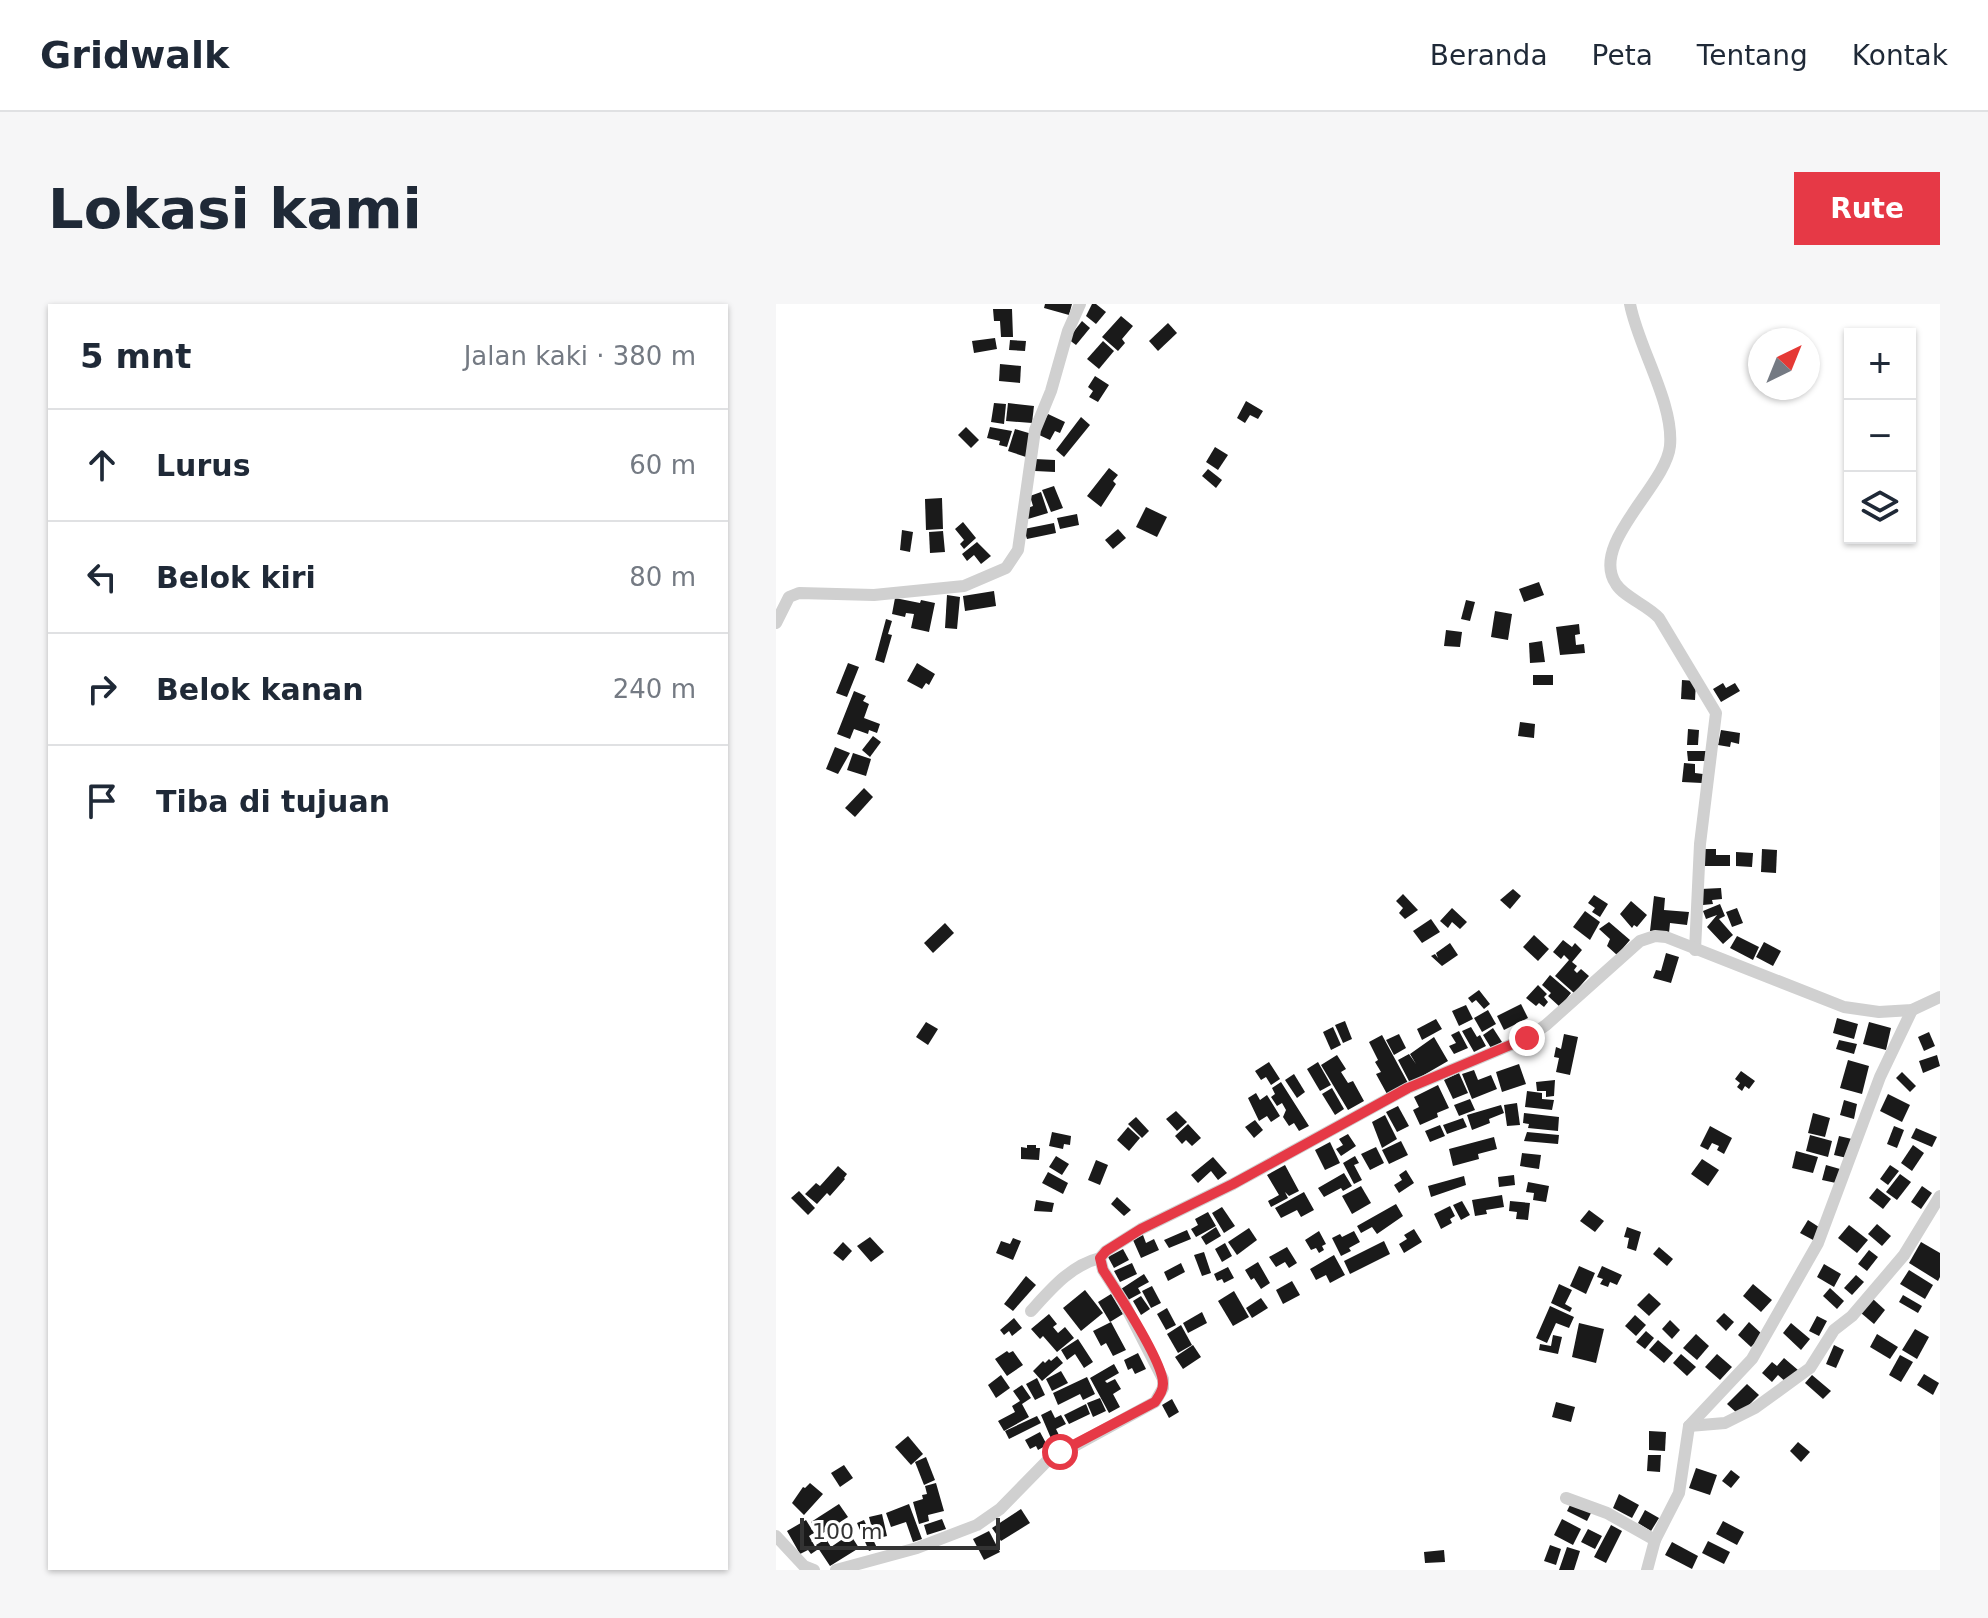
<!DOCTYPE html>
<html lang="id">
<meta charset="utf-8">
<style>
body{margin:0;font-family:"DejaVu Sans",sans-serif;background:#f6f6f7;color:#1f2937}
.controls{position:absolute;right:24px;top:24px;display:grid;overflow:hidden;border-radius:0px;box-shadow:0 2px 6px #0004}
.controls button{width:72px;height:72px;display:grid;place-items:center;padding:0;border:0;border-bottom:2px solid #e0e1e3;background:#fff;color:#1f2937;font:40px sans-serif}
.compass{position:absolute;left:972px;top:24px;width:72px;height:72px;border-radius:50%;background:#fff;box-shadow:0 2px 6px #0004;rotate:43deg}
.scale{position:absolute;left:24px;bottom:20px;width:200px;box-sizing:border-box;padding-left:8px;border:4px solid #333;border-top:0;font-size:22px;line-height:28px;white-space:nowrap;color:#333;-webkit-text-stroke:6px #fff;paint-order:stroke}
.stop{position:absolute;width:24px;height:24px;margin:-18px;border:6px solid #e63946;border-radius:50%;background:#fff}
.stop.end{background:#e63946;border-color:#fff;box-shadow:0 2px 8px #0008}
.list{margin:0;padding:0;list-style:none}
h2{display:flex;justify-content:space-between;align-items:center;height:104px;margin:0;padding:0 32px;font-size:34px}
h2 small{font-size:26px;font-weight:400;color:#747a83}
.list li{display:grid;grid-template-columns:52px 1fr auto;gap:24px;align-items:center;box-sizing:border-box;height:112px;padding:0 32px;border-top:2px solid #e0e1e3}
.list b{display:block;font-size:30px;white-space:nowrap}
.list em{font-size:26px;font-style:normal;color:#747a83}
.icon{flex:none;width:44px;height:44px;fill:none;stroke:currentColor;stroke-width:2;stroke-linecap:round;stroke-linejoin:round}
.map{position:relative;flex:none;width:1164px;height:1266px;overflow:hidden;border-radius:0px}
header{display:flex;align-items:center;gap:48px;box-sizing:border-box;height:112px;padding:0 40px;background:#fff;border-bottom:2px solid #e0e1e3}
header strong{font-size:38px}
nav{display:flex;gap:44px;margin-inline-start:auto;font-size:28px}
.intro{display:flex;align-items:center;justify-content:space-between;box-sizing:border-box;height:192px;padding:0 48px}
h1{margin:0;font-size:56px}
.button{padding:20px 36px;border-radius:0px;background:#e63946;color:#fff;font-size:28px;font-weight:700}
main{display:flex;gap:48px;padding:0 48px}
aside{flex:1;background:#fff;border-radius:0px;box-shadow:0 2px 6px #0004}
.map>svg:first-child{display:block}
.building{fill:#1a1a1a}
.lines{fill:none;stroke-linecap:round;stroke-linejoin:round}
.minor{stroke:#d0d0d0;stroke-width:12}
.route{stroke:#e63946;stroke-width:10}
</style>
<header>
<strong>Gridwalk</strong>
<nav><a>Beranda</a><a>Peta</a><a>Tentang</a><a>Kontak</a></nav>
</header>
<div class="intro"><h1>Lokasi kami</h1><a class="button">Rute</a></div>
<main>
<aside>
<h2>5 mnt<small>Jalan kaki · 380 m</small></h2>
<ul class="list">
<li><svg class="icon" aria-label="ahead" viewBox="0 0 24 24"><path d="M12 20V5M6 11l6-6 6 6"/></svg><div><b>Lurus</b></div><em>60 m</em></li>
<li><svg class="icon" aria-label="left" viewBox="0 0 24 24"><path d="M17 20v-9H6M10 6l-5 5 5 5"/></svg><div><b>Belok kiri</b></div><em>80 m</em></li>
<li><svg class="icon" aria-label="right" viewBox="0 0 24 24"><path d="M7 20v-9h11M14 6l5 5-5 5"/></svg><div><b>Belok kanan</b></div><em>240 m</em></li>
<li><svg class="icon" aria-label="arrive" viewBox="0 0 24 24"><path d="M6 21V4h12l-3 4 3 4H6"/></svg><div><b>Tiba di tujuan</b></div></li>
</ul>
</aside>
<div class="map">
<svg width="1164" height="1266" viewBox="0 0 1164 1266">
<rect width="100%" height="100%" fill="#fff"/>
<g class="building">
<polygon points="269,0 296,0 293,11 268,4"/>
<polygon points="316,0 320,0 330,8 320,20 310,12"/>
<polygon points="217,5 236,5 237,33 225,33 224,17 218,17"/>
<polygon points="345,12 357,22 346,35 349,39 342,47 326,33"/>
<polygon points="306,17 314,24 300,41 292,35"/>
<polygon points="392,19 401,29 382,47 373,37"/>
<polygon points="219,34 221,45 198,49 196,37"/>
<polygon points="234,36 250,37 249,47 233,46"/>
<polygon points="327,37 338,47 323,65 311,55"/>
<polygon points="224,60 245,62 244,79 223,77"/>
<polygon points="319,72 333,81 322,98 313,93 317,87 312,83"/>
<polygon points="470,97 487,107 482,115 474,111 469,119 461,114"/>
<polygon points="218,99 230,100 228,120 215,118"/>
<polygon points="232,99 258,102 256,119 230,117"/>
<polygon points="272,110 289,118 284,129 279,127 274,136 261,130"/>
<polygon points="305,113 314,121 288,153 280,146"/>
<polygon points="190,123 203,136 195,144 182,131"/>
<polygon points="214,123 236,127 231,143 223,141 224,137 211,134"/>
<polygon points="239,125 256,130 250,153 232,147"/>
<polygon points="439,143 452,151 442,166 430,158"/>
<polygon points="259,155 279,156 279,168 259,167"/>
<polygon points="333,164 342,171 337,177 340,180 325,203 311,192"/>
<polygon points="432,165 446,176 440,184 426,172"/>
<polygon points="278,182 287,204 275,208 266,186"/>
<polygon points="265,188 272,209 252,215 249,205 257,202 254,192"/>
<polygon points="166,194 167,225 150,226 149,195"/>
<polygon points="370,203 391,213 381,233 360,223"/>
<polygon points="301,210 303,221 284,225 281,214"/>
<polygon points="187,218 200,234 188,245 184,240 188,236 179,225"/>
<polygon points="278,219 280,229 251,235 248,225"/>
<polygon points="342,225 350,234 337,245 329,236"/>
<polygon points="126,226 137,228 134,248 124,246"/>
<polygon points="167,227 169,248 154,249 153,228"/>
<polygon points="201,238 215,252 205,260 198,251 191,257 186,250"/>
<polygon points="763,278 768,291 748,298 743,285"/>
<polygon points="218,287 220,302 189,307 187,292"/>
<polygon points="171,291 184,293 181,325 169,324"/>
<polygon points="119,294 144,299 145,296 159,299 153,328 135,324 138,310 130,309 129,313 116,310"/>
<polygon points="690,296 699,298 694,317 685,315"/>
<polygon points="719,307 736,310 732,336 715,333"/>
<polygon points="110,315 116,317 112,330 116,331 108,359 99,356"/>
<polygon points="803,320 804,330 799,331 800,341 808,340 809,349 784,351 780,323"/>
<polygon points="670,326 686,328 684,343 668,342"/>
<polygon points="766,337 769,358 754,359 753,339"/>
<polygon points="72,359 83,363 71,393 60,389"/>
<polygon points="141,359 159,370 153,381 150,379 146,385 131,377"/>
<rect x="757" y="371" width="20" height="10"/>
<polygon points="906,376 920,377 919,396 905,395"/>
<polygon points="947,379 950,384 959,379 964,387 945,398 937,385"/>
<polygon points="78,387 90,392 87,397 93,400 88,414 104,420 101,429 93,426 92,430 78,425 74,435 61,430"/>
<polygon points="744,418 759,420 758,434 742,432"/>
<polygon points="912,425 923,426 922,441 911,441"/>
<polygon points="945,426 964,429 963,440 955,438 954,443 942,441"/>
<polygon points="97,432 105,438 94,453 86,446"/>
<polygon points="59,443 74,449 62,470 50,465"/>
<polygon points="911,447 931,447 931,457 912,457"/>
<polygon points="77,449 95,455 90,472 71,466"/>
<polygon points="908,459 919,460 919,469 927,470 926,479 906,478"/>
<polygon points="88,484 97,493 79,513 69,504"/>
<polygon points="927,545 940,545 940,551 954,551 954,562 927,562"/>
<polygon points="986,545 1001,546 1000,569 985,568"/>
<polygon points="960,548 977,549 976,563 960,562"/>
<polygon points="945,584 946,595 936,596 937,600 927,601 925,585"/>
<polygon points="737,585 745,592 734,605 724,596"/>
<polygon points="627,590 642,606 629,615 623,609 627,604 620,597"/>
<polygon points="818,591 832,600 824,613 816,608 819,604 812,599"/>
<polygon points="878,592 889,594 888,606 913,608 911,621 894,619 893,629 874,627"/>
<polygon points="855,597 871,611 861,623 858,621 856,624 844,610"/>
<polygon points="944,600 949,612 943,615 957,631 947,640 931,623 941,611 930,615 927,607"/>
<polygon points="676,604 691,618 684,625 676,618 672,624 664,617"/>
<polygon points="961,604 967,619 956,623 950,608"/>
<polygon points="809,607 824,618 814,636 797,623"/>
<polygon points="655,615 664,628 646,639 637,627"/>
<polygon points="833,618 854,636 841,651 831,642 834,635 823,625"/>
<polygon points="169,619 178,629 157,649 148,639"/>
<polygon points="758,631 773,645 762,657 747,643"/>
<polygon points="961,632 983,643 977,656 954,644"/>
<polygon points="787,636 796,643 799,639 806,646 796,658 801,662 798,666 801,669 805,665 813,672 798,689 779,672 793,656 788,651 785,655 777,648"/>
<polygon points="988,638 1005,647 997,662 980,653"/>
<polygon points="674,639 682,651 666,662 655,652 659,650 662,654 660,649"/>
<polygon points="890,649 903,653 895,679 877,674 880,666 885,667"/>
<polygon points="774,671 795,689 784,703 772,692 775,689 766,681"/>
<polygon points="762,681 771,690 768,693 772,698 768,703 763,699 760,702 750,694"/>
<polygon points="703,686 714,700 708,705 700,696 696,699 692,694"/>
<polygon points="745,700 752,714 728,726 721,712"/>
<polygon points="690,701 697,715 683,722 676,707"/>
<polygon points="712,706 720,720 706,728 698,714"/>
<polygon points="1061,714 1082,720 1078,735 1057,729"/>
<polygon points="660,715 666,725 646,736 641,725"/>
<polygon points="569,717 576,735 567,739 559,721"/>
<polygon points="150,718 162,725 152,741 140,733"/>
<polygon points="1093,718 1115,724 1110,746 1087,740"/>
<polygon points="557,723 565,741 555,746 547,728"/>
<polygon points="695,723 701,733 704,731 710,742 698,748 686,727"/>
<polygon points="717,724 726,738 715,744 707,731"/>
<polygon points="683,727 692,744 678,750 673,742 680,739 675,731"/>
<polygon points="1153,728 1159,742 1148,747 1142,733"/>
<polygon points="623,730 630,744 618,751 610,736"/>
<polygon points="788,730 802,733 794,771 780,768 783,754 778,753 780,743 785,745"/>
<polygon points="606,731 632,779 611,790 600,770 605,768 599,758 602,756 593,738"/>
<polygon points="658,733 672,757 634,779 622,756 633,750 640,760 634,750"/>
<polygon points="1063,736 1081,740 1078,750 1060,745"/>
<polygon points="561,751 570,765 565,768 572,779 577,777 588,797 572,806 545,761"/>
<polygon points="1161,751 1164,762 1147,769 1143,757"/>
<polygon points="1072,756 1093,762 1086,790 1064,784"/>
<polygon points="493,758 504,775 495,781 490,773 485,776 479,767"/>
<polygon points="542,758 555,781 544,787 531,765"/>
<polygon points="743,760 750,780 726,788 720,768"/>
<polygon points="698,766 702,776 715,771 721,785 696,795 686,770"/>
<polygon points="965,767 979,777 973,785 969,782 966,787 961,783 964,779 959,775"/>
<polygon points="1126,768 1140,782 1134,788 1120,774"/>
<polygon points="683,769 692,789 677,795 668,776"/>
<polygon points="518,770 529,788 521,794 509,776"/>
<polygon points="779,776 778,792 770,793 770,787 761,787 760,778"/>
<polygon points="505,778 533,822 523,827 518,819 513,822 507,813 510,806 506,799 501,802 495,793 499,790 496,784"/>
<polygon points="662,781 673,804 661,809 662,813 644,821 637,806 643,803 638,793"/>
<polygon points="556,784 568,805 559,811 546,790"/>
<polygon points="751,787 766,789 766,795 778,796 776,806 749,803"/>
<polygon points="480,789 484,796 491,791 504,812 495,818 491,812 483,817 472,794"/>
<polygon points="1112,790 1134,801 1126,818 1104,807"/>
<polygon points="694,795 699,806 683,812 678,801"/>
<polygon points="1068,796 1081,800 1078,815 1064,811"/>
<polygon points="741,799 744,821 731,822 728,801"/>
<polygon points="725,801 728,809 713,815 714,819 696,826 691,811"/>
<polygon points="622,802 633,822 621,828 610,808"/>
<polygon points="400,807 411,818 401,827 390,815"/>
<polygon points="748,809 783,813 782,827 752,824 753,820 747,819"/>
<polygon points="1037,809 1054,814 1049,833 1032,829"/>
<polygon points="609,811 621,835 606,844 596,818"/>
<polygon points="360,813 373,827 366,834 352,820"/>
<polygon points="687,814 691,823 671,830 667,821"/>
<polygon points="479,816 487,826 478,834 469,823"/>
<polygon points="412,820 425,834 416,842 410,836 406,840 399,832"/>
<polygon points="664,821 669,832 654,838 649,827"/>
<polygon points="934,822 956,834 948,850 941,846 943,842 936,839 932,846 924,842"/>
<polygon points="1118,822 1128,826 1121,844 1111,840"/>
<polygon points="352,823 364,834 353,847 341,836"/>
<polygon points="1140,824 1161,833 1156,843 1135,834"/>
<polygon points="276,828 295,832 294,841 288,840 287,845 273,842"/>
<polygon points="751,828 783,831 782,840 748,837"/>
<polygon points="572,830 580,842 565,852 560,845 567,841 563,835"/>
<polygon points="1034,831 1056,837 1052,853 1030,847"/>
<polygon points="1063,832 1076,835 1071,854 1058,851"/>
<polygon points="718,833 721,845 702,850 703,855 677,862 673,845"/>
<polygon points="625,837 632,851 613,860 606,846"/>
<polygon points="554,838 564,859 549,866 539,846"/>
<polygon points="251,841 260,841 260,844 264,844 263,856 245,855 245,843 251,844"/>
<polygon points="1137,841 1148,849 1136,867 1125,859"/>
<polygon points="600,843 608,859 594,866 585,850"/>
<polygon points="1020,847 1042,853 1037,869 1016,864"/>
<polygon points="746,849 765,851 763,865 744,862"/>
<polygon points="280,852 293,860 286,871 273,863"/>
<polygon points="579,852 583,859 578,861 586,876 578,880 567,859"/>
<polygon points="437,853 451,869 442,876 435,867 422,879 415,871"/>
<polygon points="926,855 943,866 932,882 915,870"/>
<polygon points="320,856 332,861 324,881 312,876"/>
<polygon points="509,861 523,887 513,892 509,888 512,894 495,903 492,897 503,891 491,871"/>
<polygon points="1050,861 1064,865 1060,879 1046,876"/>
<polygon points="1114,861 1123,867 1112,881 1104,875"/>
<polygon points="62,862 71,870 68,874 69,875 54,892 51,889 41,900 29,890 40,879 44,882"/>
<polygon points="630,866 638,879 623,889 618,881 626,876 623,871"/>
<polygon points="272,868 292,879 287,890 266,879"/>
<polygon points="568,869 576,882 567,887 565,884 548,893 542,884"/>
<polygon points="1124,870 1135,878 1121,896 1110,888"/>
<polygon points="738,871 739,881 723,883 722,873"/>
<polygon points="688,872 690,881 655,893 652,882"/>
<polygon points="752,878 773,882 770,898 757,896 758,889 750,888"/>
<polygon points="585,882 595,899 576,910 566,892"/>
<polygon points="1146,882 1156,889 1145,905 1135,898"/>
<polygon points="1101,884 1115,895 1107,905 1093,894"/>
<polygon points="23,887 39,904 32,911 15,894"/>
<polygon points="528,888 538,906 525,913 521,906 505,914 499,904"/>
<polygon points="726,891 728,903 710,906 711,910 699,912 696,896"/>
<polygon points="341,893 355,906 348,912 335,900"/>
<polygon points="260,896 278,899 276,908 258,907"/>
<polygon points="686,897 694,911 685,916 677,901"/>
<polygon points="734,897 754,899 752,916 740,915 741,908 733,907"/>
<polygon points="620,900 627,912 601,930 596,923 585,929 581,922"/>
<polygon points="674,902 679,912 674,915 676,919 665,925 658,910"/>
<polygon points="446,903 459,922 448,929 436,909"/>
<polygon points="813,906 828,917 819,928 804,917"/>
<polygon points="432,908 440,922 420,933 415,925 422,921 419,915"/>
<polygon points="1032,916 1046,925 1039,937 1024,929"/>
<polygon points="1101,920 1115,932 1106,942 1092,930"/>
<polygon points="1073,921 1092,936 1081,949 1062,934"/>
<polygon points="440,923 445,932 430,941 425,933"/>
<polygon points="851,923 865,928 860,947 851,944 853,934 848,933"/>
<polygon points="473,924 481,936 461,951 452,938"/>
<polygon points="638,925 646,938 628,949 623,940 631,935 628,931"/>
<polygon points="411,926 415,935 393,944 388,936"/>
<polygon points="543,927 550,940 546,942 548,946 543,949 540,944 535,946 529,936"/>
<polygon points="578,927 584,938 573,944 575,947 565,952 556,934 564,930 566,933"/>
<polygon points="367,931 370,939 378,935 383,946 365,954 357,936"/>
<polygon points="94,933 108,948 95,958 81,942"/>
<polygon points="237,934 245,937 237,956 220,949 225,937 234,940"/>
<polygon points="608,937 614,950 574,970 568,957"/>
<polygon points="67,938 76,947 67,957 57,949"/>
<polygon points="1145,938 1164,949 1164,973 1162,977 1133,959"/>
<polygon points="449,939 456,952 446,958 439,945"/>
<polygon points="511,943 521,959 513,964 509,958 500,963 493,953"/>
<polygon points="883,943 897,955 891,962 877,950"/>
<polygon points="347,945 353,956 338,964 332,953"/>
<polygon points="1093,946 1102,953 1091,967 1082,960"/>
<polygon points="428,948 435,969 426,972 418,951"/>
<polygon points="558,951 569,971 554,979 550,971 540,976 534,965"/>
<polygon points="482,958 494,979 485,985 478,974 475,976 469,966"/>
<polygon points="356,959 361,970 344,978 338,967"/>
<polygon points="405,959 409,968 392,977 388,968"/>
<polygon points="1048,960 1065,970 1058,983 1041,973"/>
<polygon points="803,962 819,969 810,990 794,982"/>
<polygon points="826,962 846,971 841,981 834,978 832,983 824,980 827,975 821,973"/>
<polygon points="452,963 458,974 448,979 446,975 441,977 438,970"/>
<polygon points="1133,966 1157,981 1149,995 1124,980"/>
<polygon points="368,970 373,978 362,984 365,989 352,996 345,985"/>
<polygon points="1080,971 1088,978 1076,991 1068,984"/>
<polygon points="250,972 260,981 237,1007 228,1000"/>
<polygon points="516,977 524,991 507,1000 500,986"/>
<polygon points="783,980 796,986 789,1000 796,1004 794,1008 775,999"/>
<polygon points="977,980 996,996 985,1008 967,992"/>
<polygon points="376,982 385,999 375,1004 366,987"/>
<polygon points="1054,984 1068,997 1061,1005 1047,992"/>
<polygon points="309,986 327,1009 305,1027 287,1004"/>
<polygon points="458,987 473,1013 457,1022 442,997"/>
<polygon points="873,989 885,1000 873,1012 861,1001"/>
<polygon points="335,990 347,1010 334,1018 322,998"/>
<polygon points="1127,991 1146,1002 1142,1009 1123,998"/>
<polygon points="365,992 374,1005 365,1011 357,997"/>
<polygon points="485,994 492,1004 476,1014 470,1004"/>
<polygon points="1097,995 1109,1006 1098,1020 1085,1009"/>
<polygon points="774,1002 798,1013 793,1024 780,1019 771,1039 760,1034"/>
<polygon points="391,1004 400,1021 390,1026 381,1010"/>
<polygon points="426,1008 431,1019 412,1029 407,1019"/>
<polygon points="948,1009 958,1018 950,1027 940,1017"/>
<polygon points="273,1010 281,1020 277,1023 282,1029 289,1023 298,1034 281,1048 267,1032 264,1035 255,1025"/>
<polygon points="859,1011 870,1021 860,1032 849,1022"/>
<polygon points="1041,1012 1051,1017 1043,1032 1033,1027"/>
<polygon points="238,1014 246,1024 236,1032 233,1027 228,1031 224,1026"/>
<polygon points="894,1016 904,1026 896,1035 886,1025"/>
<polygon points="335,1018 350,1046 337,1052 330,1039 325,1042 317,1027"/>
<polygon points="973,1018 987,1031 975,1043 962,1031"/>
<polygon points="803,1019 828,1025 820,1059 796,1053"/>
<polygon points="1015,1019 1034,1035 1025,1046 1007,1029"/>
<polygon points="405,1021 416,1041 402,1049 391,1030"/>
<polygon points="1139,1025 1153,1033 1141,1055 1126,1046"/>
<polygon points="870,1027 878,1034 869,1045 860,1038"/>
<polygon points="920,1030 933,1042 921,1056 907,1044"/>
<polygon points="1101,1030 1122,1043 1114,1055 1094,1043"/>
<polygon points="777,1031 786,1033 782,1050 763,1046 764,1040 775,1042"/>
<polygon points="302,1035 317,1058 308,1064 299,1050 291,1056 285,1046"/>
<polygon points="882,1036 897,1049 888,1059 873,1046"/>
<polygon points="417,1041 425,1053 407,1065 399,1053"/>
<polygon points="1058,1041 1068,1046 1060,1064 1050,1060"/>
<polygon points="231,1047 233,1049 237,1047 247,1061 231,1072 219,1055"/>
<polygon points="362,1049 370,1065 359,1070 356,1064 352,1066 348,1056"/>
<polygon points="905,1050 920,1063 911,1072 897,1059"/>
<polygon points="941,1050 956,1063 944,1076 929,1063"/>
<polygon points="1124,1051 1137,1058 1125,1078 1113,1071"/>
<polygon points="281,1052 287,1059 266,1077 257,1067 267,1057 269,1059 273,1055 275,1057"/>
<polygon points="1008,1054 1022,1066 1011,1079 1002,1071 996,1078 986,1069 996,1058 1001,1062"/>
<polygon points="338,1060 343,1069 329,1077 331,1079 339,1075 345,1085 337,1090 344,1103 333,1109 314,1074"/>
<polygon points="285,1067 292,1079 276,1087 270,1075"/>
<polygon points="1148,1070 1163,1079 1157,1091 1141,1081"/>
<polygon points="225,1071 234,1084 220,1094 212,1081"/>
<polygon points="1036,1071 1055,1087 1047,1095 1029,1079"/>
<polygon points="311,1073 319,1090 307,1096 304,1090 282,1101 277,1089"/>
<polygon points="261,1074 269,1091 259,1096 250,1080"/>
<polygon points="971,1080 983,1091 963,1111 951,1100"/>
<polygon points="246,1081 255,1094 246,1100 253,1113 228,1127 222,1117 239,1108 236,1102 244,1097 237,1087"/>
<polygon points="324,1094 330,1107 317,1113 311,1099"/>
<polygon points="396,1095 403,1108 393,1114 386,1101"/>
<polygon points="780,1098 799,1103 795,1118 776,1113"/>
<polygon points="310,1100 314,1110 293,1120 288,1111"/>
<polygon points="275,1106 279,1114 285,1111 290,1120 280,1125 285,1135 277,1139 265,1111"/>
<polygon points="261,1112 265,1119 233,1135 229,1127"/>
<polygon points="873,1127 890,1128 889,1147 873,1146"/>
<polygon points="264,1128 271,1141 262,1146 260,1142 254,1145 249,1136"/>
<polygon points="132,1132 147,1150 135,1161 119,1143"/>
<polygon points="1022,1138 1034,1148 1025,1158 1014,1147"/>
<polygon points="872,1151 885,1151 884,1168 871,1167"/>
<polygon points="150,1153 159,1176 148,1181 139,1158"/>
<polygon points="68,1161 77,1174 64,1183 55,1169"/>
<polygon points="920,1164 941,1171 934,1191 913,1184"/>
<polygon points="955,1166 964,1173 955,1184 946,1177"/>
<polygon points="34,1179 47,1190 28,1211 16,1199 27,1183 29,1184"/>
<polygon points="160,1179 168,1207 152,1211 153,1217 143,1220 137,1198 147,1195 146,1191 151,1190 149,1182"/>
<polygon points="843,1190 863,1201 856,1214 837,1204"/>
<polygon points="795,1199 815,1209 811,1217 791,1207"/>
<polygon points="63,1200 72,1213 44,1231 35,1218"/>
<polygon points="133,1200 146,1235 137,1238 130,1218 115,1223 110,1209"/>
<polygon points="245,1205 254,1219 225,1237 216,1224"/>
<polygon points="869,1206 883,1214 875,1227 862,1219"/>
<polygon points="106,1210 111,1232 99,1235 93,1213"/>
<polygon points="166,1215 170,1225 151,1231 148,1221"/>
<polygon points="786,1215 805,1225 797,1241 778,1231"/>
<polygon points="30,1216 38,1229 33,1232 41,1246 35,1250 32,1246 24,1250 11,1227"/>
<polygon points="88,1216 101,1244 93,1247 81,1219"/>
<polygon points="947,1217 968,1228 961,1241 940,1230"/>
<polygon points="835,1221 846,1227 830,1259 818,1253"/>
<polygon points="812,1225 826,1232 819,1245 805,1238"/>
<polygon points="213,1227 224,1248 208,1256 197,1235"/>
<polygon points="74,1230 83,1244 54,1262 40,1241 50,1235 55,1243"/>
<polygon points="932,1237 954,1248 948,1260 926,1249"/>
<polygon points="896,1238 922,1252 916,1265 889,1251"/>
<polygon points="774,1241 785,1245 780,1261 768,1257"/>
<polygon points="791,1243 804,1247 798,1266 783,1266"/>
<polygon points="668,1246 669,1258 649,1259 648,1248"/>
</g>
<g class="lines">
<g class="minor">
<path d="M854,0c8,43 44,99 40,142 -4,40 -81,98 -54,138 8,13 31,21 43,34l57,95 -16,131 -5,106"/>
<polyline points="0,319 13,293 23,289 98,291 188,282 230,264 242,246 259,126 275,87 292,27 304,0"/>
<path d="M255,1007c20,-22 40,-46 69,-53"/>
<polyline points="913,1122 949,1119 979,1104 1034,1064 1058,1026 1076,1012 1128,951 1164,892"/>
<polyline points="790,1194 831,1209 879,1236"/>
<polyline points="0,1232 28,1262 38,1266"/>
<polyline points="60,1266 141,1244 201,1221 224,1205 271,1157 379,1098 387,1084 387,1075 347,997 327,966 324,954 330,947 365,925 457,880 632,784 751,734 770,721 864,637 879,632 890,633 1068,703 1103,708 1136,706 1164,693"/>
<polyline points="871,1266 879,1236 903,1189 913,1122 976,1055 1042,939 1104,773 1136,706"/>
</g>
</g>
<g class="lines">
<path class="route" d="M284,1148l95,-50c4,-6 8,-11 8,-18 1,-21 -47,-94 -60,-114l-3,-12 6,-7 35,-22 92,-45 175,-96 119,-50"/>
</g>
</svg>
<div class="controls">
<button>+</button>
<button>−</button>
<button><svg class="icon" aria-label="layers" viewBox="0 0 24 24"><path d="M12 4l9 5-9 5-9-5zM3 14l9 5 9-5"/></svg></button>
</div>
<svg class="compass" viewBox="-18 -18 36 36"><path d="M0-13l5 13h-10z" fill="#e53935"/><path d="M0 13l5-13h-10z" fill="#747a83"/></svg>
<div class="scale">100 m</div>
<div class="stop" style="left:284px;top:1148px"></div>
<div class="stop end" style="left:751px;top:734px"></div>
</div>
</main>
